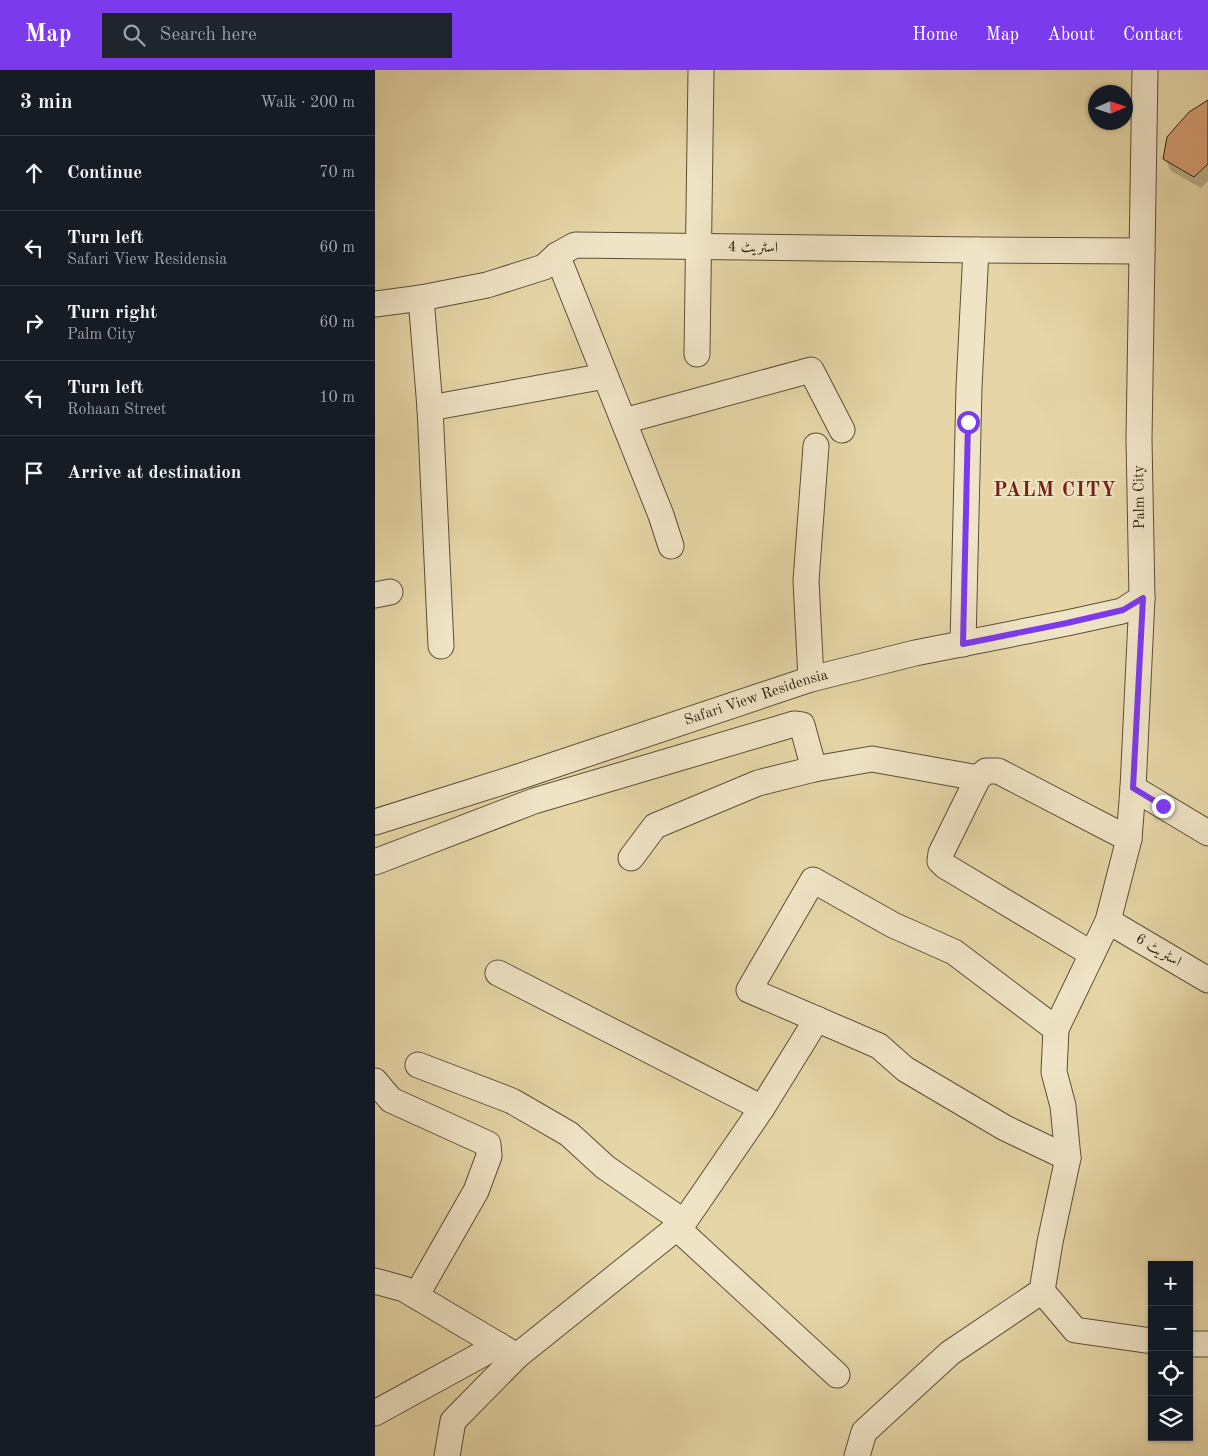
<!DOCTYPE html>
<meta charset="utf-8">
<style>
body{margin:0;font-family:"Old Standard TT",Amiri,serif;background:#20242c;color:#f1f3f6}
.controls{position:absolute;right:15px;bottom:15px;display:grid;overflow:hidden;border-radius:0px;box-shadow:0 1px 4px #0004}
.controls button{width:45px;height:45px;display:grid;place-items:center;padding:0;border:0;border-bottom:1px solid #363941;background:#171b24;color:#f1f3f6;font:25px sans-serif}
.compass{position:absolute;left:713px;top:15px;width:45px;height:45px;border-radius:50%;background:#171b24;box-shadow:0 1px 4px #0004;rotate:87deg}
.stop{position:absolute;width:15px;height:15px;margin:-11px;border:4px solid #7c3aed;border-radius:50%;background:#fff}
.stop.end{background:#7c3aed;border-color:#fff;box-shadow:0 1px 5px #0008}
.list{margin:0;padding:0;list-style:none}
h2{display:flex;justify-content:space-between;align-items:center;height:65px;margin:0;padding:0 20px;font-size:21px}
h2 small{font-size:16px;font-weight:400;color:#9ea1a6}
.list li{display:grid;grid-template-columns:32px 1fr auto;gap:15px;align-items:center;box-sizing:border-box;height:75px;padding:0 20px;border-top:1px solid #363941}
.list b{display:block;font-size:19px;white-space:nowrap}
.list p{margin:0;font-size:16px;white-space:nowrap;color:#9ea1a6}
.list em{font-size:16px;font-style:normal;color:#9ea1a6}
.icon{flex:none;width:28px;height:28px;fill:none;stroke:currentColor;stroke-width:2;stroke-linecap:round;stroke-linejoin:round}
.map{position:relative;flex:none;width:833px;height:1386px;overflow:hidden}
header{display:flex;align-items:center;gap:30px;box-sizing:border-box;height:70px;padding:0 25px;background:#7c3aed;color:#fff}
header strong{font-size:24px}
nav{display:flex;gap:28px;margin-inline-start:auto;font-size:18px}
.search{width:350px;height:45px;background:#20242c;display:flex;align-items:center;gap:12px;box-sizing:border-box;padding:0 18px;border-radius:0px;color:#9ea1a6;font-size:19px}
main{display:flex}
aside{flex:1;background:#171b24}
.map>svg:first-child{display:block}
.shadow{fill:#0003}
.building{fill:#d59d74;stroke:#2e2212}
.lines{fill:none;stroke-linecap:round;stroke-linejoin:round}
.street-casing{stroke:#5c4f37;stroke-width:27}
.street{stroke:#efe4c6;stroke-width:25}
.route{stroke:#7c3aed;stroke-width:6}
.labels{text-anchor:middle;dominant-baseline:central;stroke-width:4.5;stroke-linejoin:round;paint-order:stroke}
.street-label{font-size:15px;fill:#2e2212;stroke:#efe4c6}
.district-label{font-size:20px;font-weight:bold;letter-spacing:1px;fill:#7a1f14;stroke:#efe4c6}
</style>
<header>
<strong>Map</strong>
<div class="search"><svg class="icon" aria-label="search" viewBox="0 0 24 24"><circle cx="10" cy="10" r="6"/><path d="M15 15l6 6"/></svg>Search here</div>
<nav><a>Home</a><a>Map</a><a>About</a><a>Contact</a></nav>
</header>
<main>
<aside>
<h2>3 min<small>Walk · 200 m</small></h2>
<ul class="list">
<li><svg class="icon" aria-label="ahead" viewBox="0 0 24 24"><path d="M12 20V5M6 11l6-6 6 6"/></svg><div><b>Continue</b></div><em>70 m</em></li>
<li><svg class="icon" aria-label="left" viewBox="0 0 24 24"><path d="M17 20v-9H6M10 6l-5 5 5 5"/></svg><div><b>Turn left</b><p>Safari View Residensia</p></div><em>60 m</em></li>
<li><svg class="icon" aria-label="right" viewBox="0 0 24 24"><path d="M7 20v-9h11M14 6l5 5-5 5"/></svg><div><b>Turn right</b><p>Palm City</p></div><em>60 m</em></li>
<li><svg class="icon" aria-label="left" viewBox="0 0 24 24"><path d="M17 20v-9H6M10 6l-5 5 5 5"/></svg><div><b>Turn left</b><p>Rohaan Street</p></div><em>10 m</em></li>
<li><svg class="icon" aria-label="arrive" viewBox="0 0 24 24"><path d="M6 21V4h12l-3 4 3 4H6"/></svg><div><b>Arrive at destination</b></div></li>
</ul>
</aside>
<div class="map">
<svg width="833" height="1386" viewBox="0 0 833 1386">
<rect width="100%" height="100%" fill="#e6d6a7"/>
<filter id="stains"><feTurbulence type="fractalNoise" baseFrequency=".004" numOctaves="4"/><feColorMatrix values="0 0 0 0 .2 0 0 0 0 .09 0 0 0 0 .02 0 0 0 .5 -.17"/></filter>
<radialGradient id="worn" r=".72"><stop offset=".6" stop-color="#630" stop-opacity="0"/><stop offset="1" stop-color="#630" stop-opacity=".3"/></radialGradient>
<polygon class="shadow" points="833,31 833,111 826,118 796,101 790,89"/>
<polygon class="building" points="833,30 833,94 819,107 788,89 792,67 814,42"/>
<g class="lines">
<g class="street-casing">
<g id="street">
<polyline points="182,185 286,445 296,476"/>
<polyline points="46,228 55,338 66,576"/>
<polyline points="0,234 46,228 112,215 169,197 182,185 200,175 601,180 767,181"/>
<polyline points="322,284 326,0"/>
<polyline points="55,338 230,306"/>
<polyline points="249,351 436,300 467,360"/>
<polyline points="0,525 15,522"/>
<polyline points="588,574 594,317 601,180"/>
<polyline points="436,609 431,511 441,376"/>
<polyline points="758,718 833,763"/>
<path id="s1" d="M0,752l140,-44 296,-99 104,-26 152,-30 55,-12 20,-13"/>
<polyline points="256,788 280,756 383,713 439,699 497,689 603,708"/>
<polyline points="0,792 159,731 419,654 427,655 439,699"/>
<polyline points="733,851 833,910"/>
<polyline points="717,884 570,796 565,791 566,783 603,708 611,701 623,701 754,769"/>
<polyline points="123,903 387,1038"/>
<polyline points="681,959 579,882 518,855 438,810 374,920 504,976 530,999 630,1058 693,1088"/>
<polyline points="43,995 137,1031 194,1064 230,1097 309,1152"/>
<polyline points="0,1011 16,1030 113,1074 114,1086 101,1121 41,1226"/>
<polyline points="302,1158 462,1305"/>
<polyline points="0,1211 29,1219 142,1286"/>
<polyline points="667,1221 700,1260 777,1271"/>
<polyline points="814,1274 833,1274"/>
<polyline points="0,1343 124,1275"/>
<polyline points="72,1386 78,1351 142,1286 309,1152 387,1038 442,949"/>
<polyline points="482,1386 489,1362 575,1283 667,1221 675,1172 693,1088 688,1036 679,1002 681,959 733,851 754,769 758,718 767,528 764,369 770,0"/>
</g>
</g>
<use href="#street" class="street"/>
</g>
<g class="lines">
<polyline class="route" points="593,352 588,574 692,553 748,540 768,528 758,718 788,736"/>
</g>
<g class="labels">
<g class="street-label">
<text transform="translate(378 178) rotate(1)">اسٹریٹ 4</text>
<text transform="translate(765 427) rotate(-91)">Palm City</text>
<text stroke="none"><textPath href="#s1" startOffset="401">Safari View Residensia</textPath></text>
<text transform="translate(783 881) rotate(31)">اسٹریٹ 6</text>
</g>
<g class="district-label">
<text x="680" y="421">PALM CITY</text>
</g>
</g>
<rect width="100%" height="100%" filter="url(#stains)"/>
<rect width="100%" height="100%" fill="url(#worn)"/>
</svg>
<div class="controls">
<button>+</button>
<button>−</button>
<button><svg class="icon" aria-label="locate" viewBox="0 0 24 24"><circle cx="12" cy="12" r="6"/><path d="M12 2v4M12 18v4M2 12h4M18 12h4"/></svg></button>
<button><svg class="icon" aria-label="layers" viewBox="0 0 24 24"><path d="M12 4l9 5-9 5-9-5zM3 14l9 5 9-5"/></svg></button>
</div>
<svg class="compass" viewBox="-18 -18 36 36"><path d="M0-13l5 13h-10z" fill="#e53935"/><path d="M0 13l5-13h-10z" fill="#9ea1a6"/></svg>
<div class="stop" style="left:593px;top:352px"></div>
<div class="stop end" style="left:788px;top:736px"></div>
</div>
</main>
